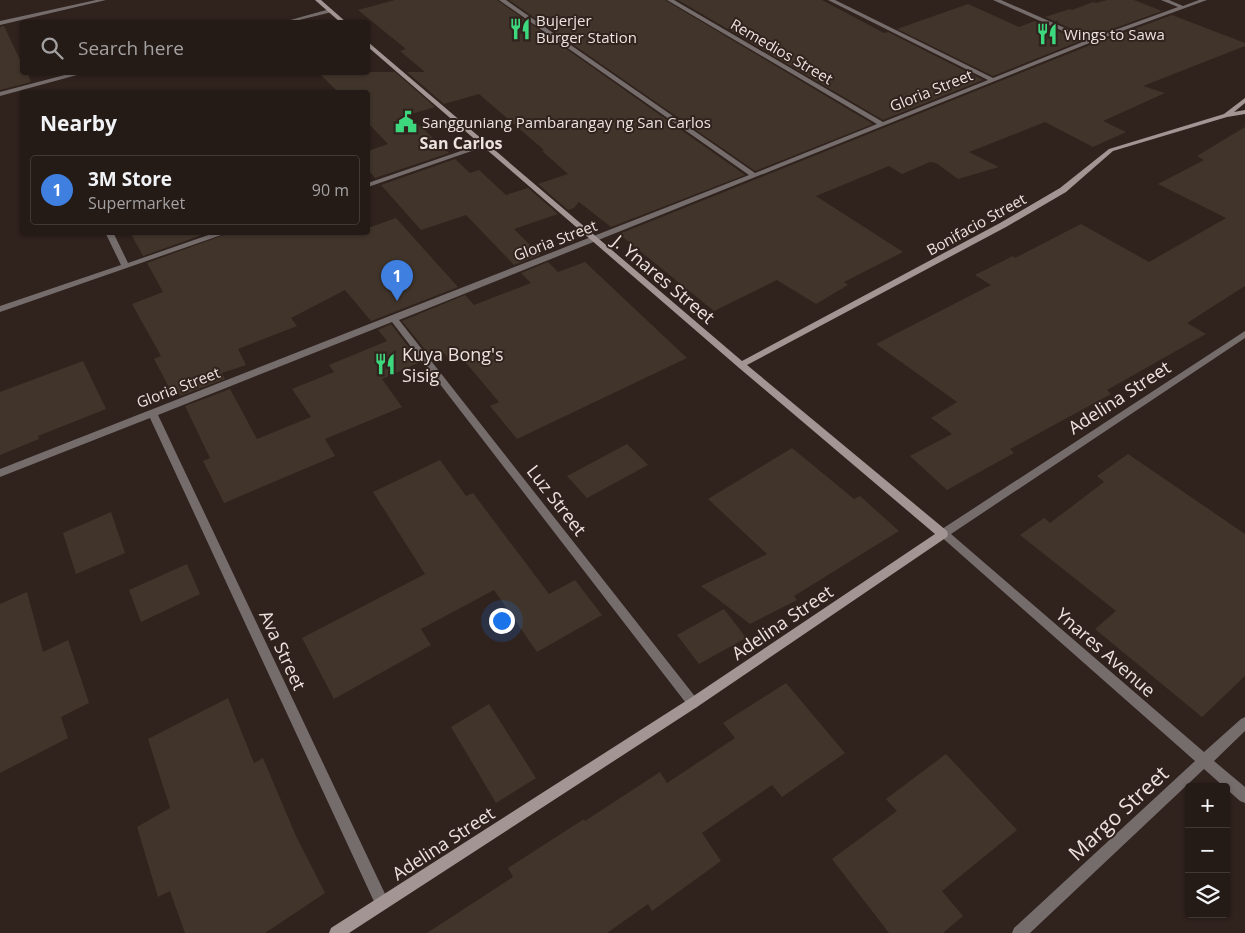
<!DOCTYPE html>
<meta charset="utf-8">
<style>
body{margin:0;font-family:"Open Sans",sans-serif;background:#2c231f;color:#f1f3f6}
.controls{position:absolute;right:15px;bottom:15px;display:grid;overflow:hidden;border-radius:5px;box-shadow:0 1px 4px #0004}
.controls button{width:45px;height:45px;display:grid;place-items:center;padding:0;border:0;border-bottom:1px solid #413835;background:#241a16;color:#f1f3f6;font:25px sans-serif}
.you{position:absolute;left:501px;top:620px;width:18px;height:18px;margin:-12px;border:4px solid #fff;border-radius:50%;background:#1a73e8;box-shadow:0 0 0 8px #1a73e833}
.badge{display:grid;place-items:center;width:32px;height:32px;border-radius:50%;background:#0b8043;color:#fff;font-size:16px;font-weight:700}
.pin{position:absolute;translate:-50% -41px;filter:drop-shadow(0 1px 2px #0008)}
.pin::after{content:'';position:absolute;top:26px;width:18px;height:15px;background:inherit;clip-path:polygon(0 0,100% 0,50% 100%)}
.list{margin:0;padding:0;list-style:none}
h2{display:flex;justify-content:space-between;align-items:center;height:65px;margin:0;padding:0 20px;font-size:21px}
h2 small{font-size:16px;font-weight:400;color:#a3a1a1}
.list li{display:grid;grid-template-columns:32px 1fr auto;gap:15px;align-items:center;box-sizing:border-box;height:70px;margin:0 10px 10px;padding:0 10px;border:1px solid #413835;border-radius:5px}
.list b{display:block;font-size:19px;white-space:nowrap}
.list p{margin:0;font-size:16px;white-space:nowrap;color:#a3a1a1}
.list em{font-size:16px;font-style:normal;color:#a3a1a1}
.icon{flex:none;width:28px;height:28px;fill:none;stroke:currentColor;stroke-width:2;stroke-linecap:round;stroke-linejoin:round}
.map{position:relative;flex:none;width:1245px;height:933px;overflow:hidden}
.search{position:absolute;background:#241a16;box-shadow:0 1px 4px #0004;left:20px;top:20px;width:350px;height:55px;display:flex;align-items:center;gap:12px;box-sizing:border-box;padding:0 18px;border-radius:5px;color:#a3a1a1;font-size:19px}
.panel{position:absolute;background:#241a16;box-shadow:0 1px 4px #0004;left:20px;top:90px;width:350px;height:145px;border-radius:5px}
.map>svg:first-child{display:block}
.building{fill:#41352b}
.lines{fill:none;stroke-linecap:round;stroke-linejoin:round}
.street{fill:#756c6c;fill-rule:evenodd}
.secondary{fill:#a29594;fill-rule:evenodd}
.labels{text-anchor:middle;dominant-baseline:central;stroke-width:4;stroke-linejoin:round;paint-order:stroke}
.far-poi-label{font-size:15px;fill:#ece2de;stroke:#30221d;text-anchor:start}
.far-street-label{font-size:15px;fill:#ece2de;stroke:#30221d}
.far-quarter-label{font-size:16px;font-weight:bold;fill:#ece2de;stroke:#30221d}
.street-label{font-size:18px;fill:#ece2de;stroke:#30221d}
.poi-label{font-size:18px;fill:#ece2de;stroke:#30221d;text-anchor:start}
.near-street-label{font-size:21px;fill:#ece2de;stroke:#30221d}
</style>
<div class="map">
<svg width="1245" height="933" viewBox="0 0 1245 933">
<rect width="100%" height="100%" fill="#30221d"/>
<g class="building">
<polygon points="395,0 497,0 745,175 611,227 579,202 574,208 568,210 538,184 568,174 542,151 544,150 479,94 444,104 407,72 425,72 400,51 406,49 358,10"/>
<polygon points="509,0 665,0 873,124 755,171"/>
<polygon points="678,0 822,0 884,33 888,32 983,80 883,120"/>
<polygon points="1107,0 1134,0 1162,11 1090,37 1045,17 1070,9 1072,10 1093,2 1096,3"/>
<polygon points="968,4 1019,27 1035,21 1080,41 993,76 897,29"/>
<polygon points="1172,15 1245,43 1245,46 1143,86 1165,93 1103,121 1126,132 1093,147 1045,122 969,152 999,167 958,179 936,163 930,162 902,174 889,166 816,196 903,252 844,282 848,285 816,304 777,280 714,311 619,234 1093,44"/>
<polygon points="4,26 22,64 22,72 27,72 31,82 0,90 0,27"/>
<polygon points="318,72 395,72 435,107 408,115 449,153 375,178 368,170 368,151 388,144 368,123 368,92 338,92"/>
<polygon points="1245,127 1245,286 1187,323 1206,334 1107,390 1111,394 1010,449 1014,453 947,490 910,456 952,434 931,418 957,402 876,344 991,285 975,275 1013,256 1015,258 1081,224 1149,262 1226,218 1158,184 1204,160 1197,156"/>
<polygon points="455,159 470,173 479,170 506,195 528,188 558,214 514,229 540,255 514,265 466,215 421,230 381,185"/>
<polygon points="396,218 458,287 371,321 345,290 291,318 297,326 238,349 246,365 222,373 225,379 180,396 177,389 171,391 154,359 161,356 132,304 163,292 147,263 232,232 368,232 368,228"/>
<polygon points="130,232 210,232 143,256"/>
<polygon points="548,262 558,272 585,262 687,358 517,439 490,406 499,402 461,357 451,361 443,352 431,357 402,321 465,295 474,305 531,283 521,273"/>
<polygon points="391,324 420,362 382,379 402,407 325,439 335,456 224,503 203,461 210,458 185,406 230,389 257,439 311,417 292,389 334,372 329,365 387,341 378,330"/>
<polygon points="83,361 106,409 38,436 39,439 0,455 0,392"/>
<polygon points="627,444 648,465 587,498 567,476"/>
<polygon points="792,448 854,499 860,496 899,531 794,596 797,600 750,624 701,586 767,554 708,499"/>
<polygon points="1128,454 1245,534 1245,676 1202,717 1095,629 1116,611 1020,535 1044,518 1050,523 1104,482 1097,476"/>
<polygon points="440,460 466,496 473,493 549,594 575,580 602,615 537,652 494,590 421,629 431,645 334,699 302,638 425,574 373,492"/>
<polygon points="111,512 125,553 76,574 63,533"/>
<polygon points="187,564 200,594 141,622 129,590"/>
<polygon points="27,592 43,652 68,640 89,703 61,717 68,738 0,773 0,604"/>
<polygon points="724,609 746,638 699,664 677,635"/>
<polygon points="786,683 845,753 782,797 772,785 702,833 721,861 652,911 648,904 607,933 427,933 513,877 508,868 584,819 585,821 660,772 667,783 735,738 723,723"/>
<polygon points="228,698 254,763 263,758 296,836 325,893 265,933 185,933 170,891 158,897 137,827 170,808 148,739"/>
<polygon points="489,704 536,778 496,803 451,727"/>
<polygon points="946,754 1017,830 942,891 963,916 943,933 889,933 832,859 897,811 886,799"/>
</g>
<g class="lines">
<g class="street">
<polygon points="96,0 106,0 0,25 0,21"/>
<polygon points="499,0 506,0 755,173 877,124 667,0 674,0 883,122 988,80 828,0 835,0 993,78 1085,41 993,0 1001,0 1090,39 1178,7 1161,0 1169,0 1183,6 1199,0 1207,0 1092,42 399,320 697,699 699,703 697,707 693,709 689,707 392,322 158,415 387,898 389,903 387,908 382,910 377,908 150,418 0,477 0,469 749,175"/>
<polygon points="330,9 333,11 332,12 291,22 283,22"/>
<polygon points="76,72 88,72 0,96 0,92"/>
<polygon points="484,143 486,144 486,146 368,187 368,183"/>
<polygon points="105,232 113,232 128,263 217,232 230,232 0,312 0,306 121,265"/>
<polygon points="1245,331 1245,338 951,534 1204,752 1241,719 1245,717 1245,731 1214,761 1245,787 1245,803 1240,801 1204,769 1030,933 1012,933 1014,928 1195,761 938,534 939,531"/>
</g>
<g class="secondary">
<polygon points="315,0 321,0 346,22 340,22"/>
<polygon points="368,42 742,361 1000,223 1060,188 1109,149 1224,114 1245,98 1245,103 1234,112 1245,110 1245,114 1227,117 1113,151 1066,192 1006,227 747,365 947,531 948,534 947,537 697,707 349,933 329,933 331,928 689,699 935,534 738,367 368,47"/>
</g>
</g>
<defs>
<g id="restaurant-bare" transform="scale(1.725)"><path d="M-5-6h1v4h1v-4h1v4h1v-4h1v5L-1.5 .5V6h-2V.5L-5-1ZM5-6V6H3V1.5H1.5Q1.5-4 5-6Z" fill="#3dd77e" stroke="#30221d" stroke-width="2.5" paint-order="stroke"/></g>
<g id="civic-bare" transform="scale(1.725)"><path d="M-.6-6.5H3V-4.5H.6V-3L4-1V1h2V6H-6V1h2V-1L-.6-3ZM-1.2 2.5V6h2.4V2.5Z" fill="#3dd77e" stroke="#30221d" stroke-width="2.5" paint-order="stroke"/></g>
</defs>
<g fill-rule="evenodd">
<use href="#restaurant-bare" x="520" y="29"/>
<use href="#restaurant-bare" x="1047" y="34"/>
<use href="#civic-bare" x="406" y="122"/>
<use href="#restaurant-bare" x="385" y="364"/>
</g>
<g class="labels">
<g class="far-poi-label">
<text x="536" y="20">Bujerjer<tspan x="536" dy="17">Burger Station</tspan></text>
<text x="1064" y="34">Wings to Sawa</text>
<text x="422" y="122">Sangguniang Pambarangay ng San Carlos</text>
</g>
<g class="far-street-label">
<text transform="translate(782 51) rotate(30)">Remedios Street</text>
<text transform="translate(931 90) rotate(-22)">Gloria Street</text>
<text transform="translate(976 224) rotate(-29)">Bonifacio Street</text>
<text transform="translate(555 240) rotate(-21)">Gloria Street</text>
<text transform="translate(178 387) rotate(-21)">Gloria Street</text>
</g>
<g class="far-quarter-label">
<text x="461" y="143">San Carlos</text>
</g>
<g class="street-label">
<text transform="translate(664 279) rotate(40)">J. Ynares Street</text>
<text transform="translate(1119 397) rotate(-33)">Adelina Street</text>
<text transform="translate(557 500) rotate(52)">Luz Street</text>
<text transform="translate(782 622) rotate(-34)">Adelina Street</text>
<text transform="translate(283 650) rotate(65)">Ava Street</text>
<text transform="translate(1106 652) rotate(41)">Ynares Avenue</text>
<text transform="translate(443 843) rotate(-33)">Adelina Street</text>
</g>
<g class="poi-label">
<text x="402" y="354">Kuya Bong's<tspan x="402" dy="21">Sisig</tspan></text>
</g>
<g class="near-street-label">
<text transform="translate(1118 813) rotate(-43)">Margo Street</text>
</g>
</g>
</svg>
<div class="controls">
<button>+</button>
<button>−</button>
<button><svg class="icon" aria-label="layers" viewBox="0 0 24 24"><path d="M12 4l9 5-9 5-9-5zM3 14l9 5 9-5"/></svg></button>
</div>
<div class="you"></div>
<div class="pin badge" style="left:397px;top:301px;background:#3f7fe0">1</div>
<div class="search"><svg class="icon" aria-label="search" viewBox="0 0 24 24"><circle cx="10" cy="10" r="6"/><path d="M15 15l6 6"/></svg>Search here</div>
<section class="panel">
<h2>Nearby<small></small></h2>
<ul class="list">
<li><span class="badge" style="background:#3f7fe0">1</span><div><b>3M Store</b><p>Supermarket</p></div><em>90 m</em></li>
</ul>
</section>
</div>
